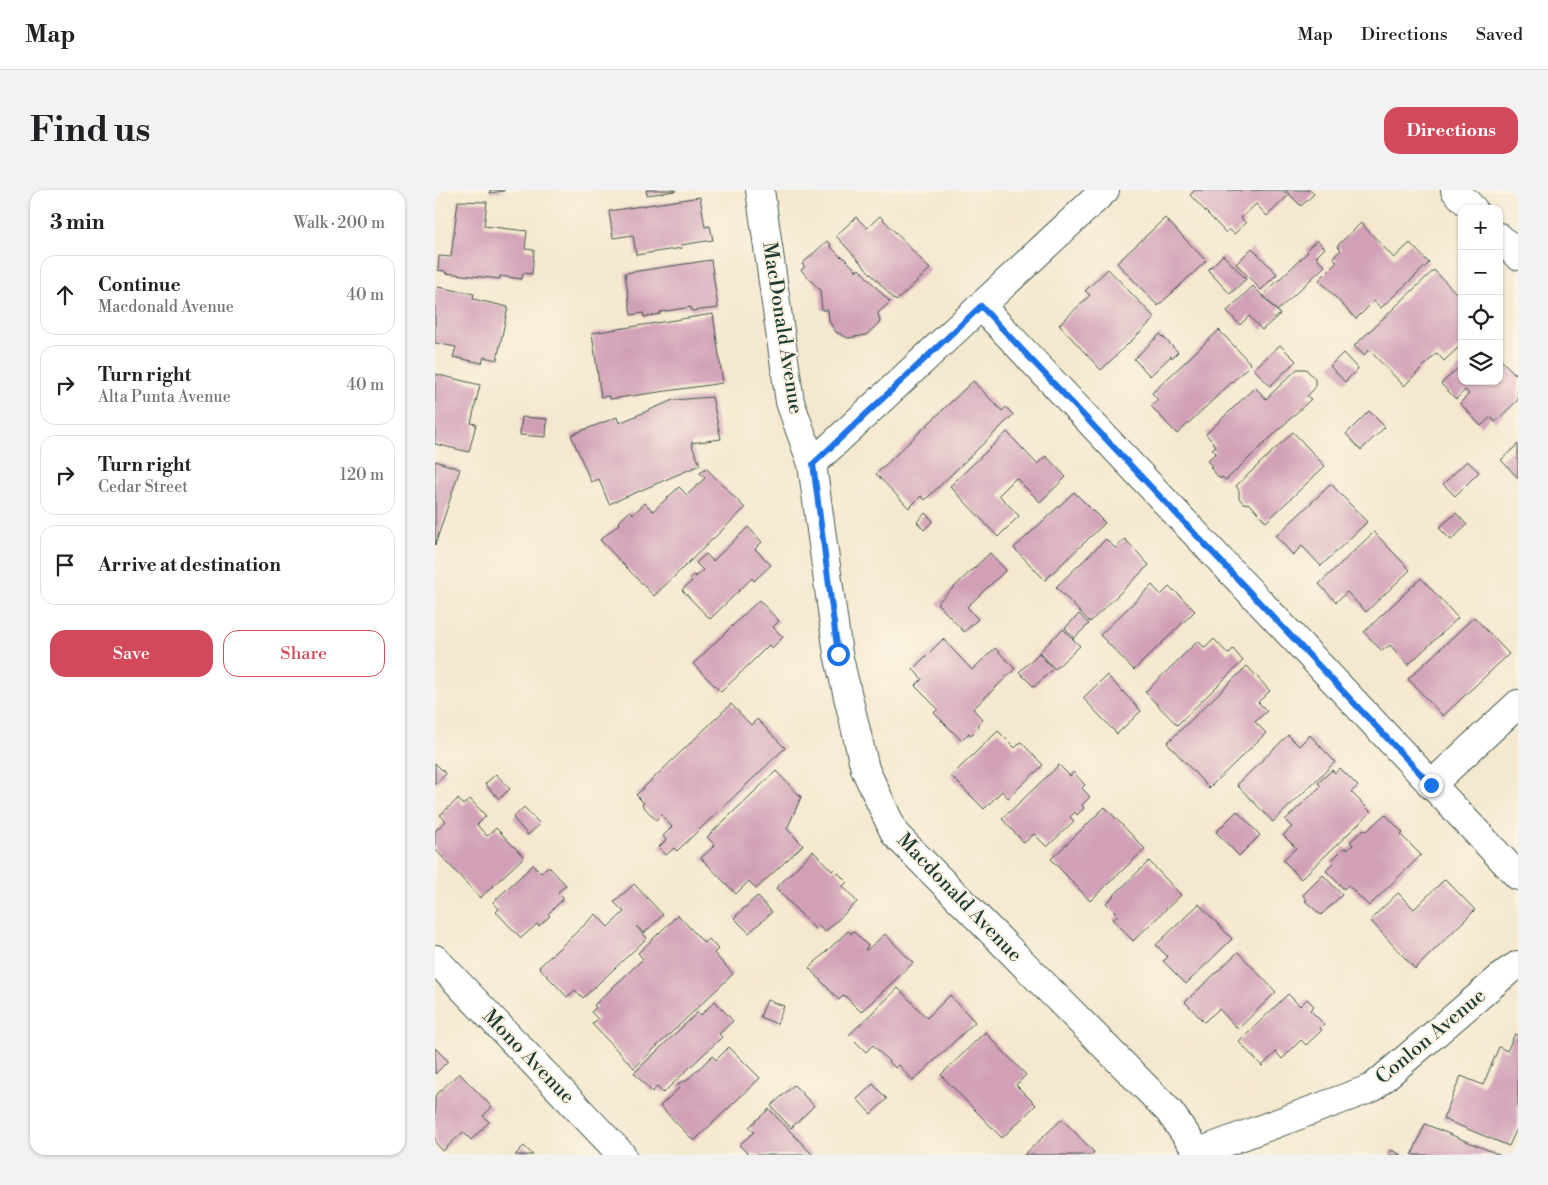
<!DOCTYPE html>
<meta charset="utf-8">
<style>
body{margin:0;font-family:"Libre Bodoni",serif;background:#f2f2f2;color:#202124}
.controls{position:absolute;right:15px;top:15px;display:grid;overflow:hidden;border-radius:10px;box-shadow:0 1px 4px #0004}
.controls button{width:45px;height:45px;display:grid;place-items:center;padding:0;border:0;border-bottom:1px solid #e0e0e0;background:#fff;color:#202124;font:25px sans-serif}
.stop{position:absolute;width:15px;height:15px;margin:-11px;border:4px solid #1a73e8;border-radius:50%;background:#fff}
.stop.end{background:#1a73e8;border-color:#fff;box-shadow:0 1px 5px #0008}
.list{margin:0;padding:0;list-style:none}
h2{display:flex;justify-content:space-between;align-items:center;height:65px;margin:0;padding:0 20px;font-size:21px}
h2 small{font-size:16px;font-weight:400;color:#757577}
.list li{display:grid;grid-template-columns:32px 1fr auto;gap:15px;align-items:center;box-sizing:border-box;height:80px;margin:0 10px 10px;padding:0 10px;border:1px solid #e0e0e0;border-radius:15px}
.list b{display:block;font-size:19px;white-space:nowrap}
.list p{margin:0;font-size:16px;white-space:nowrap;color:#757577}
.list em{font-size:16px;font-style:normal;color:#757577}
.actions{display:flex;gap:10px;padding:15px 20px}
.actions a{flex:1;padding:11px 0;border:1px solid #d1495b;border-radius:15px;text-align:center;font-size:18px;color:#d1495b}
.actions .main{background:#d1495b;color:#fff}
.icon{flex:none;width:28px;height:28px;fill:none;stroke:currentColor;stroke-width:2;stroke-linecap:round;stroke-linejoin:round}
.map{position:relative;flex:none;width:1083px;height:965px;overflow:hidden;border-radius:15px}
header{display:flex;align-items:center;gap:30px;box-sizing:border-box;height:70px;padding:0 25px;background:#fff;border-bottom:1px solid #e0e0e0}
header strong{font-size:24px}
nav{display:flex;gap:28px;margin-inline-start:auto;font-size:18px}
.intro{display:flex;align-items:center;justify-content:space-between;box-sizing:border-box;height:120px;padding:0 30px}
h1{margin:0;font-size:35px}
.button{padding:12px 22px;border-radius:15px;background:#d1495b;color:#fff;font-size:18px;font-weight:700}
main{display:flex;gap:30px;padding:0 30px}
aside{flex:1;background:#fff;border-radius:15px;box-shadow:0 1px 4px #0004}
.map>svg:first-child{display:block}
.building{fill:#d1a0b7}
.lines{fill:none;stroke-linecap:round;stroke-linejoin:round}
.minor-casing{stroke:#3f574b;stroke-width:30}
.minor{stroke:#fff;stroke-width:28}
.route{stroke:#1a73e8;stroke-width:6}
.labels{text-anchor:middle;dominant-baseline:central;stroke-width:4.5;stroke-linejoin:round;paint-order:stroke}
.street-label{font-size:20px;fill:#1f3d34;stroke:#fcf5e5}
</style>
<header>
<strong>Map</strong>
<nav><a>Map</a><a>Directions</a><a>Saved</a></nav>
</header>
<div class="intro"><h1>Find us</h1><a class="button">Directions</a></div>
<main>
<aside>
<h2>3 min<small>Walk · 200 m</small></h2>
<ul class="list">
<li><svg class="icon" aria-label="ahead" viewBox="0 0 24 24"><path d="M12 20V5M6 11l6-6 6 6"/></svg><div><b>Continue</b><p>Macdonald Avenue</p></div><em>40 m</em></li>
<li><svg class="icon" aria-label="right" viewBox="0 0 24 24"><path d="M7 20v-9h11M14 6l5 5-5 5"/></svg><div><b>Turn right</b><p>Alta Punta Avenue</p></div><em>40 m</em></li>
<li><svg class="icon" aria-label="right" viewBox="0 0 24 24"><path d="M7 20v-9h11M14 6l5 5-5 5"/></svg><div><b>Turn right</b><p>Cedar Street</p></div><em>120 m</em></li>
<li><svg class="icon" aria-label="arrive" viewBox="0 0 24 24"><path d="M6 21V4h12l-3 4 3 4H6"/></svg><div><b>Arrive at destination</b></div></li>
</ul>
<div class="actions"><a class="main">Save</a><a>Share</a></div>
</aside>
<div class="map">
<svg width="1083" height="965" viewBox="0 0 1083 965">
<rect width="100%" height="100%" fill="#fcf5e5"/>
<filter id="ink" filterUnits="userSpaceOnUse"><feTurbulence type="fractalNoise" baseFrequency=".02" numOctaves="2"/><feDisplacementMap in="SourceGraphic" scale="10" xChannelSelector="R" yChannelSelector="G"/><feConvolveMatrix kernelMatrix="1 2 1 2 8 2 1 2 1" color-interpolation-filters="sRGB"/></filter>
<filter id="wash" filterUnits="userSpaceOnUse"><feTurbulence type="fractalNoise" baseFrequency=".0096" numOctaves="4" result="noise"/><feDisplacementMap in="SourceGraphic" scale="20" xChannelSelector="R" yChannelSelector="G"/><feGaussianBlur stdDeviation="1.12" result="paint"/><feColorMatrix in="noise" values="0 0 0 0 0 0 0 0 0 0 0 0 0 0 0 0 0 1.4 0 .05"/><feComposite in="paint" operator="in"/></filter>
<g filter="url(#wash)">
<rect width="100%" height="100%" fill="#f4e8ce"/>
<g id="blocks">
<g class="building">
<polygon points="55,0 69,0 69,1 55,3"/>
<polygon points="211,0 240,0 241,1 212,5"/>
<polygon points="760,0 848,0 853,6 832,26 821,14 806,28 811,33 799,44 794,39 791,43 755,5"/>
<polygon points="850,0 876,0 879,4 866,16"/>
<polygon points="265,7 270,37 275,36 278,50 246,55 247,58 201,65 198,45 178,48 174,21"/>
<polygon points="23,11 52,12 49,36 92,41 90,59 99,60 97,84 88,83 87,89 65,86 65,89 10,83 10,81 3,80 4,66 16,67"/>
<polygon points="445,26 495,79 461,111 401,46 421,27 432,38"/>
<polygon points="730,28 771,71 723,116 682,73"/>
<polygon points="926,33 959,68 975,53 994,73 946,118 939,111 921,129 884,90 902,72 898,67 906,60 902,56"/>
<polygon points="882,50 890,58 881,67 890,76 842,121 828,105 873,62 871,60"/>
<polygon points="392,51 396,55 395,56 406,67 407,66 422,81 424,79 455,112 443,123 445,132 431,145 413,148 401,142 394,131 393,120 387,120 385,100 366,80 370,77 367,74"/>
<polygon points="817,58 842,84 826,100 801,74"/>
<polygon points="788,65 811,89 795,104 773,80"/>
<polygon points="276,70 283,118 256,121 256,117 225,122 225,124 209,127 208,123 196,125 190,83"/>
<polygon points="673,79 720,128 666,180 624,135 655,105 650,101"/>
<polygon points="999,80 1027,109 1027,154 1009,171 1002,163 969,196 934,160 929,165 919,156"/>
<polygon points="818,96 845,124 827,140 814,126 805,135 792,121"/>
<polygon points="3,97 39,104 38,109 73,117 62,170 49,167 47,173 18,167 21,157 0,153 0,111"/>
<polygon points="278,124 288,193 175,209 174,206 166,207 157,143"/>
<polygon points="784,140 816,174 742,244 716,216 723,210 717,203"/>
<polygon points="725,144 743,162 737,168 736,166 715,186 699,169"/>
<polygon points="845,155 861,171 835,196 819,179"/>
<polygon points="908,163 923,179 910,192 895,176"/>
<polygon points="1064,168 1080,184 1083,181 1083,210 1060,232 1056,227 1046,236 1025,213 1034,204 1030,200 1021,209 1006,194 1027,174 1027,191 1064,191"/>
<polygon points="862,179 871,179 880,189 880,198 872,206 876,209 791,290 787,287 785,289 775,277 777,276 772,271 781,263 777,259 781,256 771,244 820,197 831,209"/>
<polygon points="0,184 45,195 36,233 41,234 34,262 0,254"/>
<polygon points="538,191 567,221 571,217 578,225 490,310 486,306 474,318 441,284"/>
<polygon points="277,207 286,249 256,253 265,275 174,314 164,289 156,292 136,245 182,227 184,233 238,210"/>
<polygon points="934,221 950,237 926,260 911,244"/>
<polygon points="87,227 112,229 111,247 85,245"/>
<polygon points="572,242 602,274 611,266 631,287 605,312 581,288 564,305 584,326 563,347 515,296"/>
<polygon points="858,242 890,276 831,332 815,314 808,313 804,308 804,300 801,296"/>
<polygon points="1083,254 1083,288 1066,270"/>
<polygon points="0,271 25,279 0,355"/>
<polygon points="1032,271 1044,282 1020,306 1008,294"/>
<polygon points="271,278 310,318 219,406 165,350 184,334 183,333 195,321 198,324 210,313 218,321 244,297 252,305 270,288 265,283"/>
<polygon points="896,294 932,332 886,376 867,356 858,365 841,346"/>
<polygon points="639,302 670,333 610,390 579,358"/>
<polygon points="490,323 498,331 489,340 482,332"/>
<polygon points="1021,323 1032,335 1016,350 1004,338"/>
<polygon points="313,337 327,352 320,359 336,375 319,391 317,388 275,429 247,400 257,391 255,389 259,385 261,387 268,380 261,373 271,364 278,371"/>
<polygon points="939,342 975,380 931,422 912,402 901,412 884,394"/>
<polygon points="671,349 680,358 690,349 714,375 655,432 621,397"/>
<polygon points="555,363 571,380 532,417 543,429 529,442 502,413"/>
<polygon points="986,388 1023,428 973,475 955,455 947,461 929,442"/>
<polygon points="717,395 726,405 734,397 738,401 739,400 760,421 699,480 665,445"/>
<polygon points="324,410 344,431 338,437 348,447 337,458 334,455 286,502 258,474"/>
<polygon points="644,424 654,434 639,448 630,438"/>
<polygon points="1039,427 1074,464 1008,526 973,489"/>
<polygon points="628,439 645,456 620,479 604,462"/>
<polygon points="508,449 537,480 560,458 580,479 538,519 548,530 542,535 544,538 536,546 534,543 526,550 499,523 503,519 480,496 487,489 478,479"/>
<polygon points="779,449 793,464 798,459 808,471 742,535 710,502 763,451 770,458"/>
<polygon points="604,463 618,479 599,497 584,482"/>
<polygon points="812,476 835,501 823,512 832,521 820,532 831,543 774,598 732,553"/>
<polygon points="672,485 706,521 682,544 648,508"/>
<polygon points="296,514 316,535 322,529 350,558 242,661 239,658 231,665 224,657 231,650 228,646 237,637 226,625 221,630 207,615 209,613 201,605"/>
<polygon points="563,541 580,558 586,552 608,575 573,608 567,601 549,619 516,586"/>
<polygon points="853,545 864,556 875,545 900,572 838,632 802,595"/>
<polygon points="0,573 11,584 0,594"/>
<polygon points="624,575 635,586 638,582 650,595 647,598 655,607 647,615 649,618 642,625 640,622 635,627 639,631 612,657 599,644 589,653 567,629"/>
<polygon points="905,578 923,596 916,602 936,622 866,689 848,670 861,658 848,645 857,637 850,630 886,596 883,593 897,580 900,583"/>
<polygon points="341,581 366,607 352,639 368,655 321,699 314,691 301,704 266,668 280,655 272,647"/>
<polygon points="61,584 75,599 64,609 50,594"/>
<polygon points="23,609 28,615 35,609 51,626 42,635 52,646 61,638 89,667 45,708 0,659 0,641 11,631 5,625"/>
<polygon points="89,617 105,634 93,645 78,628"/>
<polygon points="670,617 710,659 655,711 616,669"/>
<polygon points="802,621 825,645 804,666 781,642"/>
<polygon points="950,624 968,643 966,645 986,665 934,716 913,695 909,699 891,681 898,673 896,671 910,657 912,660 918,655 915,652 929,639 932,641"/>
<polygon points="378,661 397,681 399,679 412,692 408,696 422,712 390,742 383,736 380,739 341,698"/>
<polygon points="714,671 746,705 698,751 678,729 683,725 671,713"/>
<polygon points="98,675 106,683 113,676 131,695 123,702 129,708 113,724 115,726 104,736 102,734 86,748 61,722 64,719 58,712"/>
<polygon points="888,685 907,705 886,725 870,711 872,710 868,705"/>
<polygon points="1010,689 1040,720 980,779 935,730 963,703 979,719"/>
<polygon points="199,694 228,725 209,743 201,736 212,748 148,808 140,800 132,807 104,777 161,724 173,737 189,722 179,712"/>
<polygon points="322,706 337,722 314,743 299,728"/>
<polygon points="764,714 797,749 751,794 728,771 733,767 721,755"/>
<polygon points="243,725 269,753 274,749 283,759 279,763 298,784 199,878 157,834 163,829 156,822 161,818 159,815 208,769 203,763"/>
<polygon points="413,741 416,744 418,741 433,756 430,759 432,760 450,744 478,773 426,822 409,805 404,810 374,778"/>
<polygon points="803,762 841,802 803,839 784,819 769,832 750,812"/>
<polygon points="463,798 492,828 515,805 540,832 478,891 464,875 460,878 438,855 431,862 414,845"/>
<polygon points="853,804 865,816 872,809 879,816 875,820 889,834 885,838 887,840 871,855 866,850 847,869 841,862 827,876 804,852"/>
<polygon points="332,810 349,816 342,834 325,827"/>
<polygon points="280,811 298,831 284,844 287,847 228,903 222,897 217,902 199,883 263,822 266,825"/>
<polygon points="550,842 591,885 581,895 601,915 567,948 506,885"/>
<polygon points="1080,844 1083,845 1083,936 1074,956 1008,929 1026,886 1048,895 1064,857 1072,861"/>
<polygon points="294,857 325,888 259,951 225,916 244,898 242,896 248,890 250,892 277,866 281,870"/>
<polygon points="0,858 13,871 0,884"/>
<polygon points="24,883 57,917 48,926 54,932 36,950 28,942 8,961 0,952 0,906"/>
<polygon points="438,894 452,909 436,924 422,909"/>
<polygon points="359,895 379,916 356,938 336,916"/>
<polygon points="334,919 378,965 314,965 304,955 319,942 314,937"/>
<polygon points="627,929 659,962 656,965 589,965"/>
<polygon points="990,934 1065,965 977,965"/>
<polygon points="89,956 98,965 80,965"/>
<polygon points="956,960 967,965 954,965"/>
</g>
</g>
</g>
<g filter="url(#ink)">
<use href="#blocks" fill-opacity="0" stroke="#3f574b" stroke-width="1"/>
<g class="lines">
<g class="minor-casing">
<g id="minor">
<polyline points="325,0 355,212 377,274 403,464 430,579 460,644 734,921 765,965"/>
<polyline points="1020,0 1038,19"/>
<polyline points="1064,47 1083,66"/>
<polyline points="546,116 1083,686"/>
<polyline points="377,274 670,0"/>
<polyline points="996,595 1083,514"/>
<polyline points="0,769 187,965"/>
<polyline points="764,962 937,898 1072,782 1083,775"/>
</g>
</g>
<use href="#minor" class="minor"/>
</g>
</g>
<g class="lines" filter="url(#ink)">
<polyline class="route" points="403,464 378,274 546,116 996,595"/>
</g>
<g class="labels">
<g class="street-label">
<text transform="translate(347 138) rotate(81)">MacDonald Avenue</text>
<text transform="translate(524 708) rotate(46)">Macdonald Avenue</text>
<text transform="translate(996 847) rotate(-40)">Conlon Avenue</text>
<text transform="translate(93 867) rotate(46)">Mono Avenue</text>
</g>
</g>
</svg>
<div class="controls">
<button>+</button>
<button>−</button>
<button><svg class="icon" aria-label="locate" viewBox="0 0 24 24"><circle cx="12" cy="12" r="6"/><path d="M12 2v4M12 18v4M2 12h4M18 12h4"/></svg></button>
<button><svg class="icon" aria-label="layers" viewBox="0 0 24 24"><path d="M12 4l9 5-9 5-9-5zM3 14l9 5 9-5"/></svg></button>
</div>
<div class="stop" style="left:403px;top:464px"></div>
<div class="stop end" style="left:996px;top:595px"></div>
</div>
</main>
